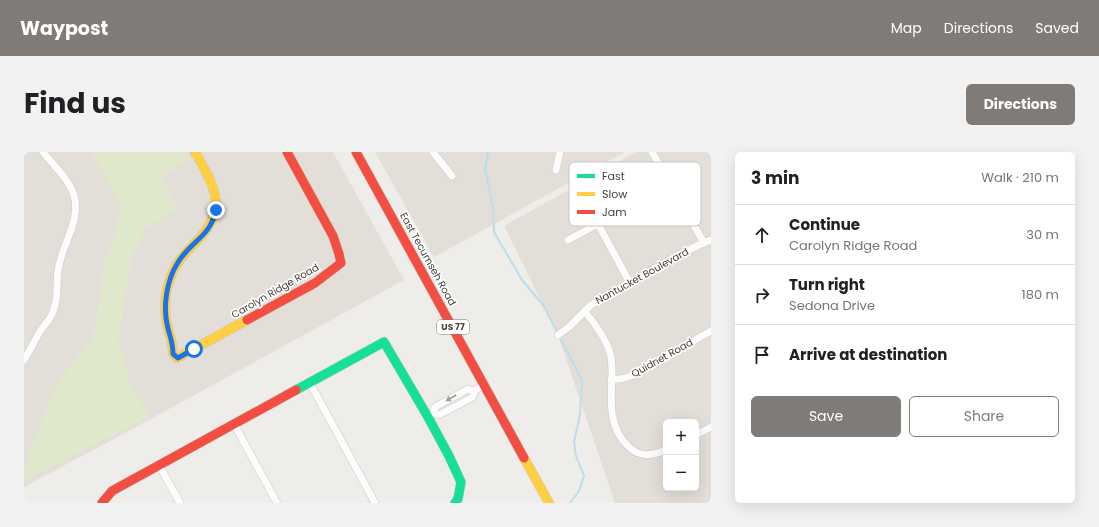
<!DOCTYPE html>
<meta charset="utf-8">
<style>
body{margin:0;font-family:Poppins,sans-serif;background:#f2f2f2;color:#202124}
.controls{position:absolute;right:12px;bottom:12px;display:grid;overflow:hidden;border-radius:6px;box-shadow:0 4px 16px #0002}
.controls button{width:36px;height:36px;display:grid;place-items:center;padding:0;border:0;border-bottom:1px solid #e0e0e0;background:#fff;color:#202124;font:20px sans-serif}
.stop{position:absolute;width:12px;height:12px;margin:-9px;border:3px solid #1a73e8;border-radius:50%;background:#fff}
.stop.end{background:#1a73e8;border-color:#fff;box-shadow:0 1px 4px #0008}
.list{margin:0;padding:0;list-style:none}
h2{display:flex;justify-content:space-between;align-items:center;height:52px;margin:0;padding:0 16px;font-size:17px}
h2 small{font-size:13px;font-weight:400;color:#757577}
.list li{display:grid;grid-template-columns:26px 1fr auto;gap:12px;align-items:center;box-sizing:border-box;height:60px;padding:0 16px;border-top:1px solid #e0e0e0}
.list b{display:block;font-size:15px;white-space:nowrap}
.list p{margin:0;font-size:13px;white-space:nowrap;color:#757577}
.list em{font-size:13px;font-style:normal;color:#757577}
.actions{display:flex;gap:8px;padding:12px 16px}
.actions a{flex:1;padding:9px 0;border:1px solid #807b76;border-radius:6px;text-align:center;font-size:14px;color:#807b76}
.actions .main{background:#807b76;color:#fff}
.icon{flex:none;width:22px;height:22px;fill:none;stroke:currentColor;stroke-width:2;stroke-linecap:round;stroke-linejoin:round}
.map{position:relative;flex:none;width:687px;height:351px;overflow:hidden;border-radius:6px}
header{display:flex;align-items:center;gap:24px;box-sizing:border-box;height:56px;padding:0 20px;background:#807b76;color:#fff}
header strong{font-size:19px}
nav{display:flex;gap:22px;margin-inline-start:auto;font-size:14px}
.intro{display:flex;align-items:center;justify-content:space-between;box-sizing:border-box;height:96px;padding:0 24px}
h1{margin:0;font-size:28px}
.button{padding:10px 18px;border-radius:6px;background:#807b76;color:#fff;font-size:14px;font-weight:700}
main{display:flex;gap:24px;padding:0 24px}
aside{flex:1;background:#fff;border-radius:6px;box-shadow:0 4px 16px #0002}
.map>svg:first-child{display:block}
.residential{fill:#e3ded8;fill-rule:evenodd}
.green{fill:#e0e8cc}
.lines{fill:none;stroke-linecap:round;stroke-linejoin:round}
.stream{stroke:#bdddea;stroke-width:2}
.street-casing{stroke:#ccc9c6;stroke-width:8}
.fast-casing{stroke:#cec9c1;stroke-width:10}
.slow-casing{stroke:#cec9c1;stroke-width:10}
.jam-casing{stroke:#cec9c1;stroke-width:10}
.street{stroke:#fdfcfc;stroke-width:7}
.fast{stroke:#16e098;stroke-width:9}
.slow{stroke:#ffcf43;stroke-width:9}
.jam{stroke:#f24e42;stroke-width:9}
.oneway{fill:#a19d9a}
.route{stroke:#1a73e8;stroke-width:5}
.labels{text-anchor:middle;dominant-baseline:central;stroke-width:3.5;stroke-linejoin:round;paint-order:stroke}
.shield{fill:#fff;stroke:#7d7873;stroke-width:1}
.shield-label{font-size:9px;font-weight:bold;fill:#453e37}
.street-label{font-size:10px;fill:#453e37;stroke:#fff}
.key{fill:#fff;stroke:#c7c5c3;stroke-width:1}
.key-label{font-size:11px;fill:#453e37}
</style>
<header>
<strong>Waypost</strong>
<nav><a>Map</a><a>Directions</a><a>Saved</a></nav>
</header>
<div class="intro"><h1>Find us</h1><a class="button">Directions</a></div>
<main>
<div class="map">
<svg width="687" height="351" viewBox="0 0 687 351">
<rect width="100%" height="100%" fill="#efedea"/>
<g class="residential">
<polygon points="0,0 309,0 380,128 114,274 0,335"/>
<polygon points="351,0 601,0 410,105"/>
<path d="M612,0h75v351h-96l-57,-168 -54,-109zM642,270h30v66h-30z"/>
</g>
<polygon class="green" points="68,0 162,0 166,7 138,24 153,57 121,76 107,107 94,187 99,209 108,236 126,264 0,329 0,315 32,233 70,184 81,107 89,91 96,53"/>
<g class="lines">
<polyline class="stream" points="464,0 461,17 469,55 470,80 498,128 519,153 558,228 556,263 550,290 552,304 560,324 555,339 546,351"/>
<g class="street-casing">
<g id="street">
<polyline points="409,0 428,24"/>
<polyline points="628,0 680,91"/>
<polyline points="532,18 536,0"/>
<polyline points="544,88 574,72 606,131"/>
<path d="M561,160c10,11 23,30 26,45 1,6 1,12 1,18 -1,25 -4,51 15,70 12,13 24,11 39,5"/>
<polyline points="534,183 545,175 567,153 649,106 675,93 687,88"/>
<path d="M0,208c6,-10 11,-20 17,-30 3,-5 8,-9 10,-14 8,-14 5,-31 7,-45 3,-25 21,-46 17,-71 -3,-18 -21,-34 -32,-48"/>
<polyline points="587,227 597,227 607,224 687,179"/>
<polyline points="286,231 351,351"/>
<polyline points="409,262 411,255 444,237 450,239 460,233"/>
<polyline points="405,265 409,262 415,263 449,245 450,239"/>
<polyline points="210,272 253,351"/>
<polyline points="672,283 687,275"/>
<polyline points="135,313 156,351"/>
</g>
</g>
<g class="fast-casing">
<polyline id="fast" points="272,238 360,190 404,265 425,304 437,330 434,347 431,351"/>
</g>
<g class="slow-casing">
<g id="slow">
<path d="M171,0c21,37 34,58 -1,92 -10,10 -20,21 -24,35 -5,14 -6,31 -3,45 2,10 6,19 6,30l4,4 70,-38"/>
<polyline points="500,306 525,351"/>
</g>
</g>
<g class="jam-casing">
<g id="jam">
<polyline points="332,0 500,306"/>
<polyline points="223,168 291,131 317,111 315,102 309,84 263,0"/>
<polyline points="78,351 88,339 272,238"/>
</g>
</g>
<use href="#street" class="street"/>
<use href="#fast" class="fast"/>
<use href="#slow" class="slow"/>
<use href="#jam" class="jam"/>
</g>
<defs><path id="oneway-solid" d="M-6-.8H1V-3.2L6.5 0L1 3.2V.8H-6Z"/></defs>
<use class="oneway" href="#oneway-solid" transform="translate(427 246) rotate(150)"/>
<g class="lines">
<path class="route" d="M170,197l-16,9 -5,-4c0,-13 -4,-19 -6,-30 -4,-19 0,-44 10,-60 13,-23 33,-26 39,-54"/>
</g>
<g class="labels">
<rect class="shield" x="413" y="168" width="32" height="14" rx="3"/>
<g class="shield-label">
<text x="429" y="175">US 77</text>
</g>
<g class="street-label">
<text transform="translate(404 107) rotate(61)">East Tecumseh Road</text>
<text transform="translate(618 124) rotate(-29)">Nantucket Boulevard</text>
<text transform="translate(251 139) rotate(-30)">Carolyn Ridge Road</text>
<text transform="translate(638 206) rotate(-29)">Quidnet Road</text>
</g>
</g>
<rect x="545" y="10" width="132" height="64" rx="6" class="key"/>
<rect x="553" y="22" width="18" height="4" fill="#16e098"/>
<rect x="553" y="40" width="18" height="4" fill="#ffcf43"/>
<rect x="553" y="58" width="18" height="4" fill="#f24e42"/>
<g class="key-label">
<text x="578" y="28">Fast</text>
<text x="578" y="46">Slow</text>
<text x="578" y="64">Jam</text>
</g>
</svg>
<div class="controls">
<button>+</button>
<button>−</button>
</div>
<div class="stop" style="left:170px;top:197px"></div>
<div class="stop end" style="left:192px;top:58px"></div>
</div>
<aside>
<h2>3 min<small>Walk · 210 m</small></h2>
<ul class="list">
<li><svg class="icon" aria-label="ahead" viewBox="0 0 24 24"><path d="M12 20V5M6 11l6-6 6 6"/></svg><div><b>Continue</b><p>Carolyn Ridge Road</p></div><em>30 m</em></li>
<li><svg class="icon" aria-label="right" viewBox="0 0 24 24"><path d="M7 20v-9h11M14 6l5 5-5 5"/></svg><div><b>Turn right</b><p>Sedona Drive</p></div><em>180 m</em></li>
<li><svg class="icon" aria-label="arrive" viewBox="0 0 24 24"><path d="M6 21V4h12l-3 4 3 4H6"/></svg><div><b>Arrive at destination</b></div></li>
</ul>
<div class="actions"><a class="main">Save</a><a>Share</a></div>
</aside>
</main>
